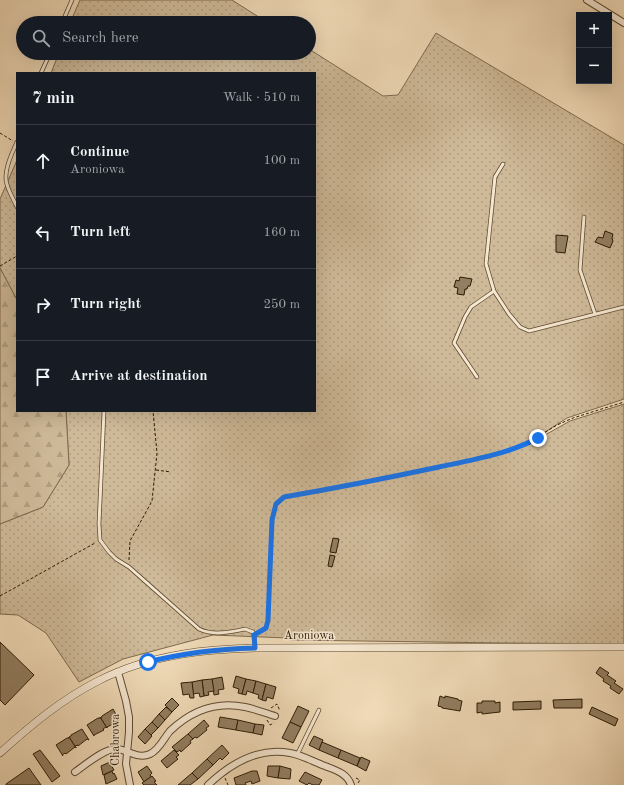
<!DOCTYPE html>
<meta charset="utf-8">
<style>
body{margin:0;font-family:"Old Standard TT",serif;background:#242831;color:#f1f3f6}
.controls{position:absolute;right:12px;top:12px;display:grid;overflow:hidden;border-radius:0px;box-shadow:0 4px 16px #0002}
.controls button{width:36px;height:36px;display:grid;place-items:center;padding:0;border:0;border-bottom:1px solid #363941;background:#171b24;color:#f1f3f6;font:20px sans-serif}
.stop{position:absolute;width:12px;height:12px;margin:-9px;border:3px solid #1a73e8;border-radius:50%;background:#fff}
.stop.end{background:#1a73e8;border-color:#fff;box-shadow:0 1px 4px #0008}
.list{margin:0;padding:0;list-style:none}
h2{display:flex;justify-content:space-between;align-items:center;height:52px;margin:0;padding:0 16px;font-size:17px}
h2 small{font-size:13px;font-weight:400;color:#9ea1a6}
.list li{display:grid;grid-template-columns:26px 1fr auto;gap:12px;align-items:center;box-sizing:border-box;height:72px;padding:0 16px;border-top:1px solid #363941}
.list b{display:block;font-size:15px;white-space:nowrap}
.list p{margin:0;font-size:13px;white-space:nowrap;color:#9ea1a6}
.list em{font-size:13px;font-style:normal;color:#9ea1a6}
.icon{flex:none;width:22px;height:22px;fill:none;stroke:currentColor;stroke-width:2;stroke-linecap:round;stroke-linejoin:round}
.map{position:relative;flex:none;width:624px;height:785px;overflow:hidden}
.search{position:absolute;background:#171b24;box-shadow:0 4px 16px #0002;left:16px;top:16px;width:300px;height:44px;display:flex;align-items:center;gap:10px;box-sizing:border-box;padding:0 14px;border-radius:22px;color:#9ea1a6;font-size:15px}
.panel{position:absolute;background:#171b24;box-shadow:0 4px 16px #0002;left:16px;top:72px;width:300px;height:340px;border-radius:0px}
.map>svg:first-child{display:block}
.grass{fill:url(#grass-dots);stroke:#7e6a4e}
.forest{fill:url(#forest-firs);stroke:#7e6a4e}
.building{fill:#927e61;stroke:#2d1c04}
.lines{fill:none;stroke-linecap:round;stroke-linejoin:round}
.service-casing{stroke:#5e4b30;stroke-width:4.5}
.minor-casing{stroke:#5e4b30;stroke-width:8}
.tertiary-casing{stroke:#5e4b30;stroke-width:8}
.path{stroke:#2d1c04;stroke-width:1;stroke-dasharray:3 2;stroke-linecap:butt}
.service{stroke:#f5e6d0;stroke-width:3}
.minor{stroke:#f5e6d0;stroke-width:6}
.tertiary{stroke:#f5e6d0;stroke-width:7}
.route{stroke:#1a73e8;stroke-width:5}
.labels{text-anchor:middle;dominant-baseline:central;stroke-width:3;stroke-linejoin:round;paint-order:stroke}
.street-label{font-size:12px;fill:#2d1c04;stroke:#f5e6d0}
</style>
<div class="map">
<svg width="624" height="785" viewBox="0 0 624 785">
<defs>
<pattern id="grass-dots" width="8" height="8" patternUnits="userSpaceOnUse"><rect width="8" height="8" fill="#ceb998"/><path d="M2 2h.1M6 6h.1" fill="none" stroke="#b19e81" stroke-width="1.8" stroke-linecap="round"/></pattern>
<pattern id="forest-firs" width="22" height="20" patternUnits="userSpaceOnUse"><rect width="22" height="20" fill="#ceb998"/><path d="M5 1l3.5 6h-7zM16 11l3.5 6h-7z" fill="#b19e81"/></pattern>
</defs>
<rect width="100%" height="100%" fill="#efd9b6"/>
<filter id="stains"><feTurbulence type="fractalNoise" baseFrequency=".005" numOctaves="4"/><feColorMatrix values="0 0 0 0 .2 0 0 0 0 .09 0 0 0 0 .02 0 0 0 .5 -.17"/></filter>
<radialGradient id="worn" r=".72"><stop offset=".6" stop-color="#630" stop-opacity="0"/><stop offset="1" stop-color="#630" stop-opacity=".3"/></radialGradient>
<g class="grass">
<polygon points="80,0 232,0 268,23 70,23"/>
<polygon points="436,33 624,145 624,399 567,418 528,443 536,440 570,421 624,404 624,644 504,643 291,640 287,638 213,635 123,659 79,682 46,633 18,615 0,614 0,524 43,507 69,465 66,411 315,411 315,73 51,73 59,53 309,53 309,49 383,96 398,95"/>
<polygon points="17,160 17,300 0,268 0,199"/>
</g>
<polygon class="forest" points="0,268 17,300 17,411 66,411 69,465 43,507 0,524"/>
<g class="building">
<polygon points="605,231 613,234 612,238 613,241 610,248 595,242 598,237 603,238"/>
<polygon points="556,235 568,236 565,253 556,252"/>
<polygon points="460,277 472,279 470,286 468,286 467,289 465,289 464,295 457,294 458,288 454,287 456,280 459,281"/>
<polygon points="333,538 339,539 336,553 330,552"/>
<polygon points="330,555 335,556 332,567 328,566"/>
<polygon points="0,642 34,675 5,705 0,700"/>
<polygon points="600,667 609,673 607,675 616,681 614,683 623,689 619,694 610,688 611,686 603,681 604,679 596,673"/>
<polygon points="236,676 246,679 242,694 238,693 239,689 233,687"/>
<polygon points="222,677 224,689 218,690 219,694 214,695 212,679"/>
<polygon points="212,679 214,691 208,692 209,695 204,696 202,680"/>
<polygon points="246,679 256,681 253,693 247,691 246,695 242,694"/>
<polygon points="202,680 204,696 200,697 199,693 193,694 192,682"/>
<polygon points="256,681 266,684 262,700 258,698 259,695 253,693"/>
<polygon points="192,682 194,698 190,698 189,694 183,695 181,683"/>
<polygon points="266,684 276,687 273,699 267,697 266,701 262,700"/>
<polygon points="440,696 445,698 445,696 458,699 458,700 462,701 460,711 442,708 442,707 438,706"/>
<polygon points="172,698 179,705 172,712 165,705"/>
<polygon points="582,699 582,708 554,708 553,700"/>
<polygon points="482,701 495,701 495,703 500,702 500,712 482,714 482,712 477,713 477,703 482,703"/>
<polygon points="541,701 541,709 513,710 513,702"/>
<polygon points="298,706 309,711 301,727 290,722"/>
<polygon points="166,707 172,712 165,720 159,714"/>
<polygon points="592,707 618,719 615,726 589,714"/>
<polygon points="113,709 119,720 118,720 116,721 117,722 107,727 107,728 100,717 101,718 102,716"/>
<polygon points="159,714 165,720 158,728 152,722"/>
<polygon points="100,717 107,728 106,727 103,729 104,730 94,735 94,736 87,725 98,718 101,718"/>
<polygon points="220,717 238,720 236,730 218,727"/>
<polygon points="204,720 209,726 206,728 207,730 197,738 195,737 193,739 188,734"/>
<polygon points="238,720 255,724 253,733 236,730"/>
<polygon points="152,722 158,728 151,735 145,729"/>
<polygon points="290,722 301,727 293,743 282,738"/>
<polygon points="255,724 264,725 262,735 253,733"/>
<polygon points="82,729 89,740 87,739 78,746 78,745 75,746 76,748 69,737 71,736 71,735"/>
<polygon points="145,729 152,736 145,744 138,737"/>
<polygon points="188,734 193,739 190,741 191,743 181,752 180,750 177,752 172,747"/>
<polygon points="314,736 323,740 319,750 309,745"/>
<polygon points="69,737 76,748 75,747 66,754 65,753 62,755 63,756 56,745 67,738 69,738"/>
<polygon points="322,742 341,750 338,758 319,750"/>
<polygon points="222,745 229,753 222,760 220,758 213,765 207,759"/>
<polygon points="40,750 60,776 52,782 33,754"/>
<polygon points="174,750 179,755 176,757 178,759 167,768 161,761"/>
<polygon points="341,750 360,758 357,766 338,758"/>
<polygon points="361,757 370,761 366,771 357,766"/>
<polygon points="207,759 213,765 198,779 192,773"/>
<polygon points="110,762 110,766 111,765 114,770 103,775 101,766"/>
<polygon points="147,766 152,773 150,775 151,777 144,782 138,772"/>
<polygon points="268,766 280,766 278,778 267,776"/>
<polygon points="280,766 291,769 290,779 278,778"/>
<polygon points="29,768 41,785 6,785 6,784"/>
<polygon points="112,771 113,774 114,773 117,779 106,784 104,775"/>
<polygon points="252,771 257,771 260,781 252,784 251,781 245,783 246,785 236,785 234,778"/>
<polygon points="305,772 322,780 319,785 313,785 309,783 307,785 299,781"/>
<polygon points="192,773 198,779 190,785 178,785"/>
<polygon points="152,776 156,781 154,782 157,785 144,785 142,783"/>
</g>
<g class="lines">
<g class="service-casing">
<g id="service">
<polyline points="62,23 72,0"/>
<polyline points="41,73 50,53"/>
<path d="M17,142c-5,11 -12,26 -11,38 1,9 7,18 11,27"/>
<polyline points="503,164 495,177 486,264 494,291 509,314 520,327 529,331 624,307"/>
<polyline points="584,217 580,270 595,314"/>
<polyline points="477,377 454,343 465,317 471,307 494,291"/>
<path d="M104,411l-5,113 1,16 9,12 7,7 13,8 70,62c14,7 32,3 46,0l8,3 1,3 1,13"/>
<polyline points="297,755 319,710"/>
</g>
</g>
<g class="minor-casing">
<g id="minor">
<polyline points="587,0 624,23"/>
<polyline points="118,672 126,701 129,717 129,732 126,764 130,785"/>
<path d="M75,772c10,-7 29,-23 40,-23 11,-1 22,11 35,5 9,-4 14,-16 20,-23 21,-20 46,-30 75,-24 10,2 20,6 30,9"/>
<path d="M208,785c22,-21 51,-38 82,-32 12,2 24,9 35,13 10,4 22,7 26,19"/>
</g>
</g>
<g class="tertiary-casing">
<path id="tertiary" d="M0,753c30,-27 62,-54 98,-72 52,-27 112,-33 169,-33l357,-1"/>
</g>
<g class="path">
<polyline points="0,133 13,141"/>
<polyline points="0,266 17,256"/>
<polyline points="156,470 171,472"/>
<polyline points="129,560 130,541 152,501 157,453 153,411"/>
<polyline points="0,596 95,543"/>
<polyline points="258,632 266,628 269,620 272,520 276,504 284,497 356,485 499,453 526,444 557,425 573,418 624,402"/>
<polyline points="271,708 277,704 280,711"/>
<polyline points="267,720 270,725 274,723"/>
<polyline points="225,778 228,785"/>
<polyline points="356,778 360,780 358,783"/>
</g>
<use href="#service" class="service"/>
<use href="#minor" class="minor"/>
<use href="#tertiary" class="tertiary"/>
</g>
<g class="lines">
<path class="route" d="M148,662c35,-9 70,-13 107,-14l-1,-13 12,-7 2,-8 4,-100 4,-16 8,-7c52,-9 103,-19 155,-30 33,-7 69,-13 99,-29"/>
</g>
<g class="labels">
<g class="street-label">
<text x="309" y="636">Aroniowa</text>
<text transform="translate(116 740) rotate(-90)">Chabrowa</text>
</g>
</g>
<rect width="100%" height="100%" filter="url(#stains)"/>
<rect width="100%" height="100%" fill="url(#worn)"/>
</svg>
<div class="controls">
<button>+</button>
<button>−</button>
</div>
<div class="stop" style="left:148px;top:662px"></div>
<div class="stop end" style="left:538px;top:438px"></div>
<div class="search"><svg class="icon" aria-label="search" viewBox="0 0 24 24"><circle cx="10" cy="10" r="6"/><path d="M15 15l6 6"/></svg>Search here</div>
<section class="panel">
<h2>7 min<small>Walk · 510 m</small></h2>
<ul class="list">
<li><svg class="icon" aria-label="ahead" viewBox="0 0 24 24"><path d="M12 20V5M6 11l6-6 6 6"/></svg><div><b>Continue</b><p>Aroniowa</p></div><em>100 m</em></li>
<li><svg class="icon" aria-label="left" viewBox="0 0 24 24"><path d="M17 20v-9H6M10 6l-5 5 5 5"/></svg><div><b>Turn left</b></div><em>160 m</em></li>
<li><svg class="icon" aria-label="right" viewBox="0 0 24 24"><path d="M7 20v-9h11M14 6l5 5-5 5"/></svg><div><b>Turn right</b></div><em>250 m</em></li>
<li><svg class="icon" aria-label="arrive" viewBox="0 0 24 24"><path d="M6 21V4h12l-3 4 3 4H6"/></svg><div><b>Arrive at destination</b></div></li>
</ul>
</section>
</div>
